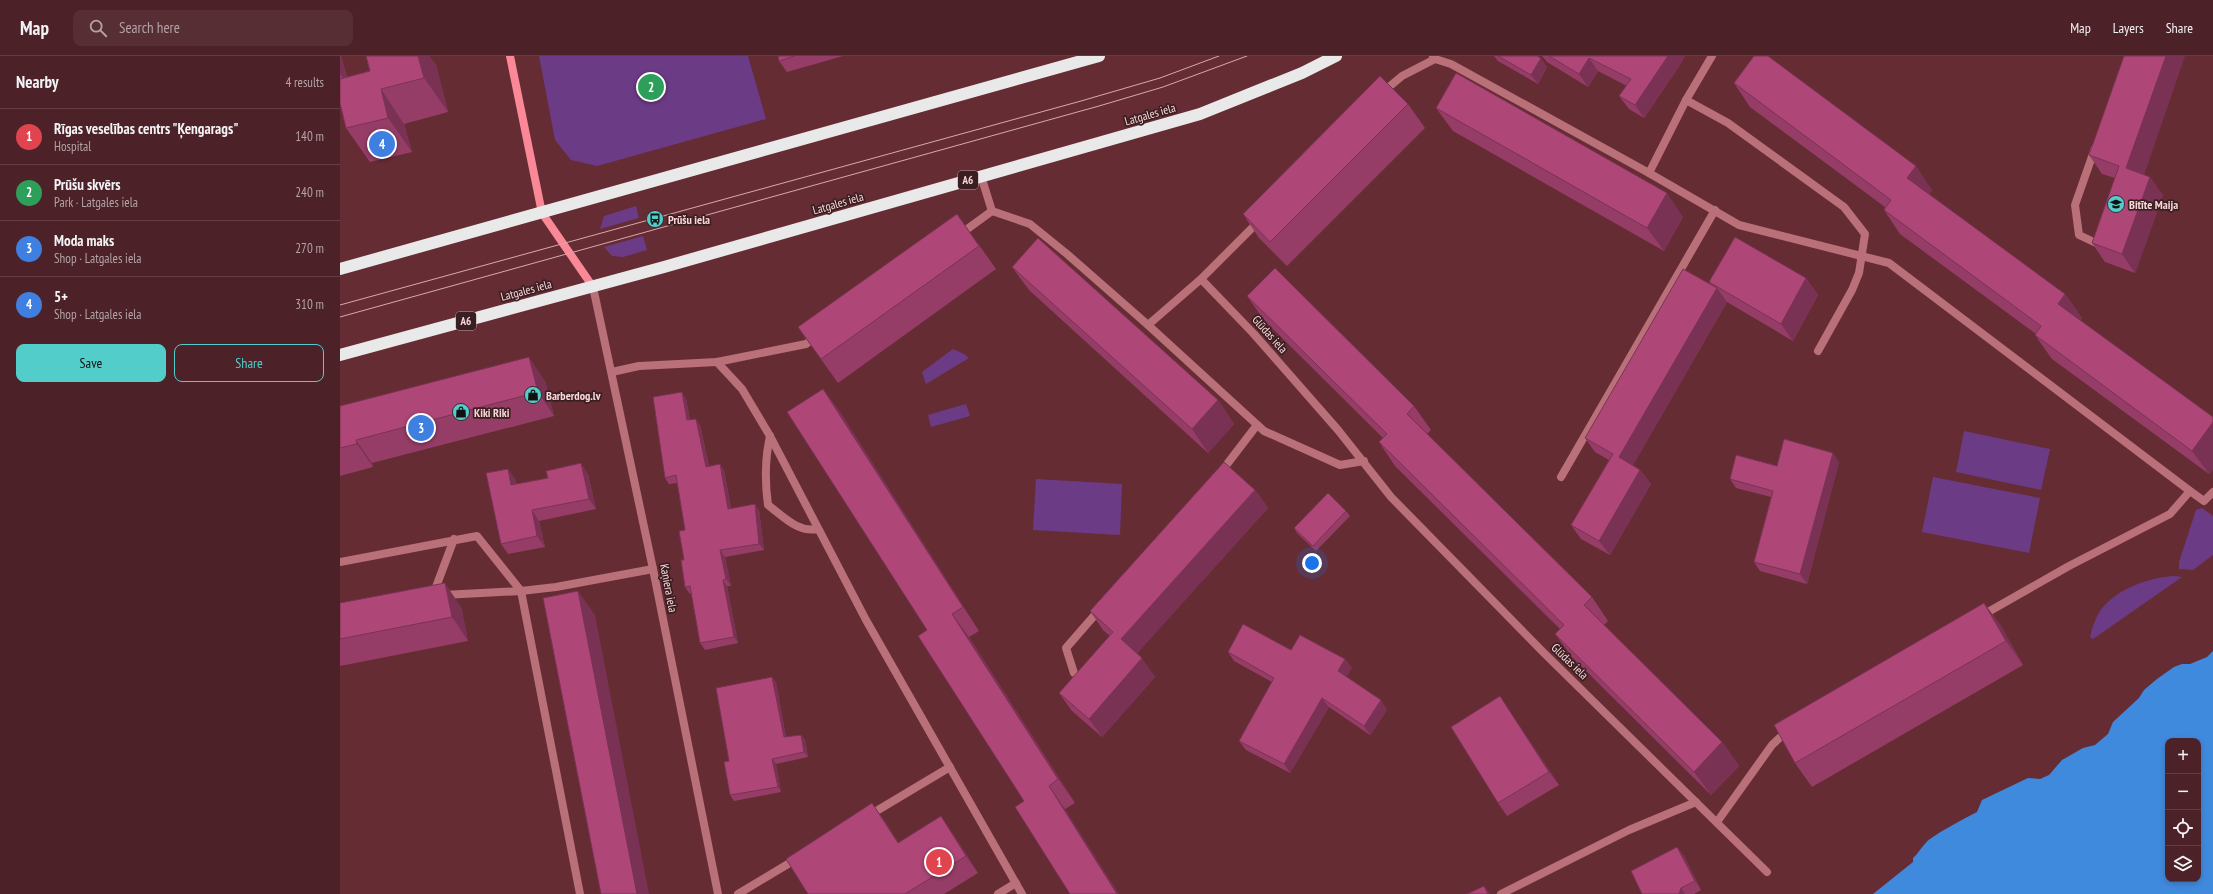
<!DOCTYPE html>
<meta charset="utf-8">
<style>
body{margin:0;font-family:"PT Sans Narrow",sans-serif;background:#562e33;color:#f1f3f6}
.controls{position:absolute;right:12px;bottom:12px;display:grid;overflow:hidden;border-radius:8px;box-shadow:0 2px 6px #0003}
.controls button{width:36px;height:36px;display:grid;place-items:center;padding:0;border:0;border-bottom:1px solid #633e44;background:#4c2127;color:#f1f3f6;font:20px sans-serif}
.you{position:absolute;left:972px;top:507px;width:14px;height:14px;margin:-10px;border:3px solid #fff;border-radius:50%;background:#1a73e8;box-shadow:0 0 0 6px #1a73e833}
.badge{display:grid;place-items:center;width:26px;height:26px;border-radius:50%;background:#53cdca;color:#fff;font-size:13px;font-weight:700}
.pin{position:absolute;translate:-50% -50%;border:2px solid #fff;box-shadow:0 1px 4px #0006}
.list{margin:0;padding:0;list-style:none}
h2{display:flex;justify-content:space-between;align-items:center;height:52px;margin:0;padding:0 16px;font-size:17px}
h2 small{font-size:13px;font-weight:400;color:#b2a3a7}
.list li{display:grid;grid-template-columns:26px 1fr auto;gap:12px;align-items:center;box-sizing:border-box;height:56px;padding:0 16px;border-top:1px solid #633e44}
.list b{display:block;font-size:15px;white-space:nowrap}
.list p{margin:0;font-size:13px;white-space:nowrap;color:#b2a3a7}
.list em{font-size:13px;font-style:normal;color:#b2a3a7}
.actions{display:flex;gap:8px;padding:12px 16px}
.actions a{flex:1;padding:9px 0;border:1px solid #53cdca;border-radius:8px;text-align:center;font-size:14px;color:#53cdca}
.actions .main{background:#53cdca;color:#111}
.icon{flex:none;width:22px;height:22px;fill:none;stroke:currentColor;stroke-width:2;stroke-linecap:round;stroke-linejoin:round}
.map{position:relative;flex:none;width:1873px;height:838px;overflow:hidden}
header{display:flex;align-items:center;gap:24px;box-sizing:border-box;height:56px;padding:0 20px;background:#4c2127;border-bottom:1px solid #633e44}
header strong{font-size:19px}
nav{display:flex;gap:22px;margin-inline-start:auto;font-size:14px}
.search{width:280px;height:36px;background:#562e33;display:flex;align-items:center;gap:10px;box-sizing:border-box;padding:0 14px;border-radius:8px;color:#b2a3a7;font-size:15px}
main{display:flex}
aside{flex:1;background:#4c2127}
.map>svg:first-child{display:block}
.green{fill:#6c3b85}
.water{fill:#408add;fill-rule:evenodd}
.lines{fill:none;stroke-linecap:round;stroke-linejoin:round}
.street{stroke:#b97078;stroke-width:8}
.secondary{stroke:#fa8896;stroke-width:8}
.highway{stroke:#e9e9e9;stroke-width:12}
.tram{stroke:#d4aaae;stroke-width:1}
.wall{fill:#963d67}
.shaded-wall{fill:#7a3254}
.building{fill:#ae4778;stroke:#7a3254}
.labels{text-anchor:middle;dominant-baseline:central;stroke-width:3.5;stroke-linejoin:round;paint-order:stroke}
.shield{fill:#3a1f22;stroke:#c2a0a3;stroke-width:1}
.shield-label{font-size:11px;font-weight:bold;fill:#fcd7da}
.street-label{font-size:12px;fill:#fcd7da;stroke:#3a1f22}
.poi-label{font-size:12px;font-weight:bold;fill:#fcd7da;stroke:#3a1f22;text-anchor:start}
</style>
<header>
<strong>Map</strong>
<div class="search"><svg class="icon" aria-label="search" viewBox="0 0 24 24"><circle cx="10" cy="10" r="6"/><path d="M15 15l6 6"/></svg>Search here</div>
<nav><a>Map</a><a>Layers</a><a>Share</a></nav>
</header>
<main>
<aside>
<h2>Nearby<small>4 results</small></h2>
<ul class="list">
<li><span class="badge" style="background:#e0444e">1</span><div><b>Rīgas veselības centrs &quot;Ķengarags&quot;</b><p>Hospital</p></div><em>140 m</em></li>
<li><span class="badge" style="background:#2e9e5b">2</span><div><b>Prūšu skvērs</b><p>Park · Latgales iela</p></div><em>240 m</em></li>
<li><span class="badge" style="background:#3f7fe0">3</span><div><b>Moda maks</b><p>Shop · Latgales iela</p></div><em>270 m</em></li>
<li><span class="badge" style="background:#3f7fe0">4</span><div><b>5+</b><p>Shop · Latgales iela</p></div><em>310 m</em></li>
</ul>
<div class="actions"><a class="main">Save</a><a>Share</a></div>
</aside>
<div class="map">
<svg width="1873" height="838" viewBox="0 0 1873 838">
<rect width="100%" height="100%" fill="#662c34"/>
<g class="green">
<polygon points="199,0 408,0 426,63 257,110 231,104 215,84"/>
<polygon points="296,150 299,162 260,173 264,160"/>
<polygon points="303,180 307,194 283,201 272,200 264,191"/>
<polygon points="613,293 624,298 629,302 586,328 582,316"/>
<polygon points="626,348 630,360 591,371 588,359"/>
<polygon points="1624,375 1710,393 1701,434 1616,416"/>
<polygon points="1593,421 1700,442 1689,497 1582,476"/>
<polygon points="696,423 782,428 780,479 693,474"/>
<polygon points="1862,452 1873,460 1873,499 1853,514 1839,513 1839,506 1856,454"/>
<path d="M1835,520l7,1 -89,62 -3,-2c2,-9 5,-18 10,-26 15,-22 50,-34 75,-35z"/>
</g>
<path class="water" d="M1873,595v243h-340l40,-32v-4c6,-5 10,-14 17,-19 14,-10 30,-18 47,-27l5,-12 46,-22 12,1 9,-4 13,-15 21,-12 12,-3 13,-11 5,-12 26,-24 5,-8 13,-11 17,-12 8,-3h8l17,-7zM1828,685h30v138h-30z"/>
<g class="lines">
<g class="street">
<polyline points="1093,0 1095,3 1111,8 1309,117 1346,44 1372,0"/>
<polyline points="1043,36 1062,20 1095,3"/>
<polyline points="1346,44 1388,67 1504,151 1525,178 1519,217 1512,234 1478,295"/>
<polyline points="1755,92 1735,149 1739,179 1756,187"/>
<polyline points="1309,117 1399,169 1549,207 1850,435 1864,445 1873,436"/>
<polyline points="641,120 652,155 690,168 727,198 808,269 861,223 913,277 998,374 1051,441 1204,597 1427,816"/>
<polyline points="619,179 652,155"/>
<polyline points="861,223 920,164"/>
<polyline points="253,231 313,513 378,838"/>
<polyline points="808,269 924,375 1000,409 1024,405"/>
<polyline points="377,306 402,333 430,380 526,564 682,838"/>
<polyline points="272,316 299,310 377,306 466,288 477,280"/>
<path d="M430,380c-5,22 -5,47 -2,69 16,12 30,28 50,24"/>
<polyline points="881,416 917,369"/>
<polyline points="1221,421 1375,154"/>
<polyline points="0,506 137,480 181,535 216,531 313,513"/>
<polyline points="93,539 114,483"/>
<polyline points="103,539 181,535 240,838"/>
<polyline points="1641,560 1729,510 1830,458 1850,435"/>
<polyline points="734,617 726,592 760,553"/>
<polyline points="528,760 610,711"/>
<polyline points="1377,766 1432,689 1447,675"/>
<polyline points="398,838 458,802"/>
<polyline points="658,838 676,827"/>
<polyline points="1161,838 1289,774 1356,746"/>
</g>
<polyline class="secondary" points="170,0 202,157 253,231"/>
<g class="highway">
<polyline points="0,213 759,0"/>
<polyline points="0,299 324,211 860,58 962,17 996,0"/>
</g>
<g class="tram">
<polyline points="0,249 741,45 820,22 879,0"/>
<polyline points="0,261 759,50 823,31 907,0"/>
</g>
</g>
<g class="wall">
<polygon points="0,0 1,0 7,21 30,15 26,0 89,0 96,9 108,56 64,68 72,96 30,106 6,72 0,47"/>
<polygon points="438,0 503,0 447,16 439,5"/>
<polygon points="1154,0 1197,0 1207,11 1198,28 1158,5"/>
<polygon points="1202,0 1345,0 1338,12 1304,62 1289,53 1279,40 1287,30 1258,15 1248,31 1207,6"/>
<polygon points="1394,27 1592,134 1589,138 1725,238 1742,262 1740,264 1873,361 1873,413 1869,418 1712,303 1695,279 1696,278 1560,178 1544,154 1545,151 1410,51"/>
<polygon points="1068,48 1085,72 947,210 919,182 903,158"/>
<polygon points="1096,52 1343,161 1324,195 1113,75"/>
<polygon points="1749,99 1804,118 1823,139 1795,217 1765,206 1752,187 1775,122 1762,118"/>
<polygon points="617,158 656,213 498,327 458,271"/>
<polygon points="672,211 878,344 894,368 868,397 689,234"/>
<polygon points="1466,222 1478,239 1453,285 1387,246 1293,409 1300,414 1311,428 1270,499 1241,483 1231,469 1269,404 1255,396 1245,382 1371,229 1369,226"/>
<polygon points="907,240 1074,350 1091,374 1087,378 1252,541 1268,565 1264,569 1382,686 1399,710 1371,739 1232,601 1215,578 1220,573 1055,410 1039,386 1043,382 924,264"/>
<polygon points="205,325 214,360 32,407 33,411 0,420 0,350"/>
<polygon points="483,333 500,356 639,575 629,581 735,747 725,753 684,745 587,574"/>
<polygon points="346,343 350,364 360,369 369,410 384,414 391,452 419,454 424,494 385,501 391,530 387,530 398,587 365,594 360,587 351,537 350,538 345,531 344,504 345,474 337,427 329,428 325,422"/>
<polygon points="1499,406 1467,528 1420,515 1414,506 1431,441 1396,432 1390,423 1437,410"/>
<polygon points="248,418 256,453 199,465 205,491 168,498 161,488 175,423 176,428"/>
<polygon points="915,434 928,452 797,597 815,621 762,681 732,655 719,637 770,580 763,574 750,555"/>
<polygon points="1006,455 1010,460 976,495 957,477 954,472"/>
<polygon points="0,547 121,551 128,585 0,610"/>
<polygon points="1644,547 1661,570 1683,609 1472,731 1455,707"/>
<polygon points="951,594 1005,603 1012,612 1006,621 1047,654 1030,679 989,651 950,717 906,694 899,685 932,626 894,605 888,596"/>
<polygon points="436,626 446,681 461,679 465,684 468,701 436,708 441,736 394,745 390,739 389,705"/>
<polygon points="1169,654 1219,729 1167,760 1158,747"/>
<polygon points="544,764 558,787 613,778 638,817 604,838 468,838"/>
<polygon points="1337,791 1344,800 1361,834 1354,838 1302,838"/>
</g>
<g class="shaded-wall">
<polygon points="0,0 1,0 10,33 0,18"/>
<polygon points="78,0 89,0 96,9 108,56 84,22"/>
<polygon points="1328,0 1345,0 1338,12 1304,62 1295,49"/>
<polygon points="1826,0 1845,0 1800,131 1786,112"/>
<polygon points="1201,2 1207,11 1198,28 1191,19"/>
<polygon points="1249,2 1258,15 1248,31 1239,18"/>
<polygon points="41,33 64,68 72,96 48,62"/>
<polygon points="1576,110 1592,134 1584,146 1567,122"/>
<polygon points="1810,121 1823,139 1795,217 1782,198"/>
<polygon points="1327,137 1343,161 1324,195 1307,172"/>
<polygon points="1466,222 1478,239 1453,285 1441,268"/>
<polygon points="1377,232 1387,246 1289,416 1279,401"/>
<polygon points="1725,238 1742,262 1735,271 1718,248"/>
<polygon points="189,301 205,325 214,360 198,336"/>
<polygon points="483,333 500,356 639,575 623,551"/>
<polygon points="342,336 346,343 351,371 347,364"/>
<polygon points="878,344 894,368 868,397 852,373"/>
<polygon points="356,363 360,369 370,417 366,411"/>
<polygon points="1873,366 1873,413 1869,418 1852,395"/>
<polygon points="16,384 32,407 33,411 17,388"/>
<polygon points="1493,397 1499,406 1467,528 1460,518"/>
<polygon points="241,407 248,418 256,453 249,443"/>
<polygon points="380,408 384,414 392,459 388,453"/>
<polygon points="168,413 175,423 179,440 171,429"/>
<polygon points="1300,414 1311,428 1270,499 1259,485"/>
<polygon points="915,434 928,452 794,601 781,583"/>
<polygon points="415,448 419,454 424,494 419,488"/>
<polygon points="192,454 199,465 205,491 197,480"/>
<polygon points="380,494 385,501 391,530 386,523"/>
<polygon points="383,524 387,530 398,587 394,581"/>
<polygon points="105,527 121,551 128,585 112,561"/>
<polygon points="238,535 255,559 309,838 297,838"/>
<polygon points="1644,547 1661,570 1683,609 1666,585"/>
<polygon points="612,558 629,581 735,747 718,723"/>
<polygon points="802,602 815,621 762,681 749,663"/>
<polygon points="1005,603 1012,612 1004,625 998,615"/>
<polygon points="432,621 436,626 447,687 444,681"/>
<polygon points="1160,640 1169,654 1219,729 1209,716"/>
<polygon points="982,642 989,651 950,717 944,708"/>
<polygon points="1041,644 1047,654 1030,679 1024,670"/>
<polygon points="461,679 465,684 468,701 464,696"/>
<polygon points="1382,686 1399,710 1371,739 1354,716"/>
<polygon points="432,703 436,708 441,736 438,731"/>
<polygon points="709,730 725,753 779,838 777,838"/>
<polygon points="532,747 544,764 570,804 558,787"/>
<polygon points="601,760 613,778 638,817 626,800"/>
<polygon points="1337,791 1344,800 1361,834 1355,825"/>
<polygon points="1144,830 1150,838 1148,838"/>
<polygon points="1341,832 1345,838 1339,838"/>
</g>
<g class="building">
<polygon points="26,0 78,0 84,22 41,33 48,62 6,72 0,47 0,23 30,15"/>
<polygon points="438,0 455,0 439,5"/>
<polygon points="1158,0 1197,0 1201,2 1191,19"/>
<polygon points="1209,0 1328,0 1295,49 1279,40 1291,23 1249,2 1239,18"/>
<polygon points="1414,0 1428,0 1576,110 1567,122 1725,238 1718,248 1873,361 1873,366 1852,395 1695,279 1701,270 1544,154 1551,144 1394,27"/>
<polygon points="1784,0 1826,0 1786,112 1810,121 1782,198 1752,187 1779,110 1749,99"/>
<polygon points="1116,17 1327,137 1307,172 1096,52"/>
<polygon points="1040,20 1068,48 930,186 903,158"/>
<polygon points="617,158 639,190 481,303 458,271"/>
<polygon points="1395,181 1466,222 1441,268 1369,226"/>
<polygon points="698,182 878,344 852,373 672,211"/>
<polygon points="935,212 1074,350 1067,358 1252,541 1244,549 1382,686 1354,716 1215,578 1224,569 1039,386 1047,378 907,240"/>
<polygon points="1343,213 1377,232 1279,401 1300,414 1259,485 1231,469 1273,398 1245,382"/>
<polygon points="189,301 198,336 16,384 17,388 0,392 0,350"/>
<polygon points="483,333 623,551 612,558 718,723 709,730 777,838 730,838 675,751 684,745 578,580 587,574 447,356"/>
<polygon points="342,336 347,364 356,363 366,411 380,408 388,453 415,448 419,488 380,494 386,523 383,524 394,581 360,587 350,530 345,531 341,504 344,504 339,475 345,474 336,419 325,422 313,341"/>
<polygon points="1444,383 1493,397 1460,518 1414,506 1433,435 1390,423 1396,399 1437,410"/>
<polygon points="884,406 915,434 781,583 802,602 749,663 719,637 773,576 750,555"/>
<polygon points="241,407 249,443 192,454 197,480 161,488 146,417 168,413 171,429 208,422 206,415"/>
<polygon points="988,437 1006,455 973,490 954,472"/>
<polygon points="105,527 112,561 0,583 0,547"/>
<polygon points="238,535 297,838 261,838 203,542"/>
<polygon points="1644,547 1666,585 1455,707 1434,669"/>
<polygon points="903,568 951,594 960,579 1005,603 998,615 1041,644 1024,670 982,642 944,708 899,685 934,622 888,596"/>
<polygon points="432,621 444,681 461,679 464,696 432,703 438,731 390,739 384,706 389,705 376,632"/>
<polygon points="1160,640 1209,716 1158,747 1111,671"/>
<polygon points="532,747 558,787 601,760 626,800 565,838 468,838 446,803"/>
<polygon points="1337,791 1355,825 1341,832 1339,838 1302,838 1291,815"/>
<polygon points="1144,830 1148,838 1127,838"/>
</g>
<defs>
<g id="school-disc" transform="scale(0.9)"><circle r="9.5" fill="#53cdca" stroke="#3a1f22"/><path d="M0-5L7-2L0 1L-7-2ZM-4 1L0 2.5L4 1V4Q0 6-4 4Z" fill="#111"/></g>
<g id="bus-disc" transform="scale(0.9)"><circle r="9.5" fill="#53cdca" stroke="#3a1f22"/><path d="M-5-6H5V4H4V6H2V4H-2V6H-4V4H-5ZM-3.5-4V0h7V-4ZM-3.5 1.2v1.5H-2V1.2ZM2 1.2v1.5H3.5V1.2Z" fill="#111"/></g>
<g id="shop-disc" transform="scale(0.9)"><circle r="9.5" fill="#53cdca" stroke="#3a1f22"/><path d="M-5-2.5h2.3a2.7 3.5 0 0 1 5.4 0H5L5.5 6h-11ZM-1.5-2.5h3a1.5 2.3 0 0 0-3 0Z" fill="#111"/></g>
</defs>
<g fill-rule="evenodd">
<use href="#school-disc" x="1776" y="148"/>
<use href="#bus-disc" x="315" y="163"/>
<use href="#shop-disc" x="193" y="339"/>
<use href="#shop-disc" x="121" y="356"/>
</g>
<g class="labels">
<g class="shield">
<rect x="618" y="115" width="20" height="18" rx="3"/>
<rect x="116" y="256" width="20" height="18" rx="3"/>
</g>
<g class="shield-label">
<text x="628" y="124">A6</text>
<text x="126" y="265">A6</text>
</g>
<g class="street-label">
<text transform="translate(810 58) rotate(-16)">Latgales iela</text>
<text transform="translate(498 147) rotate(-16)">Latgales iela</text>
<text transform="translate(186 234) rotate(-15)">Latgales iela</text>
<text transform="translate(930 278) rotate(48)">Glūdas iela</text>
<text transform="translate(329 532) rotate(79)">Kaņiera iela</text>
<text transform="translate(1230 605) rotate(44)">Glūdas iela</text>
</g>
<g class="poi-label">
<text x="1789" y="148">Bitīte Maija</text>
<text x="328" y="163">Prūšu iela</text>
<text x="206" y="339">Barberdog.lv</text>
<text x="134" y="356">Kiki Riki</text>
</g>
</g>
</svg>
<div class="controls">
<button>+</button>
<button>−</button>
<button><svg class="icon" aria-label="locate" viewBox="0 0 24 24"><circle cx="12" cy="12" r="6"/><path d="M12 2v4M12 18v4M2 12h4M18 12h4"/></svg></button>
<button><svg class="icon" aria-label="layers" viewBox="0 0 24 24"><path d="M12 4l9 5-9 5-9-5zM3 14l9 5 9-5"/></svg></button>
</div>
<div class="you"></div>
<div class="pin badge" style="left:599px;top:806px;background:#e0444e">1</div>
<div class="pin badge" style="left:311px;top:31px;background:#2e9e5b">2</div>
<div class="pin badge" style="left:81px;top:372px;background:#3f7fe0">3</div>
<div class="pin badge" style="left:42px;top:88px;background:#3f7fe0">4</div>
</div>
</main>
